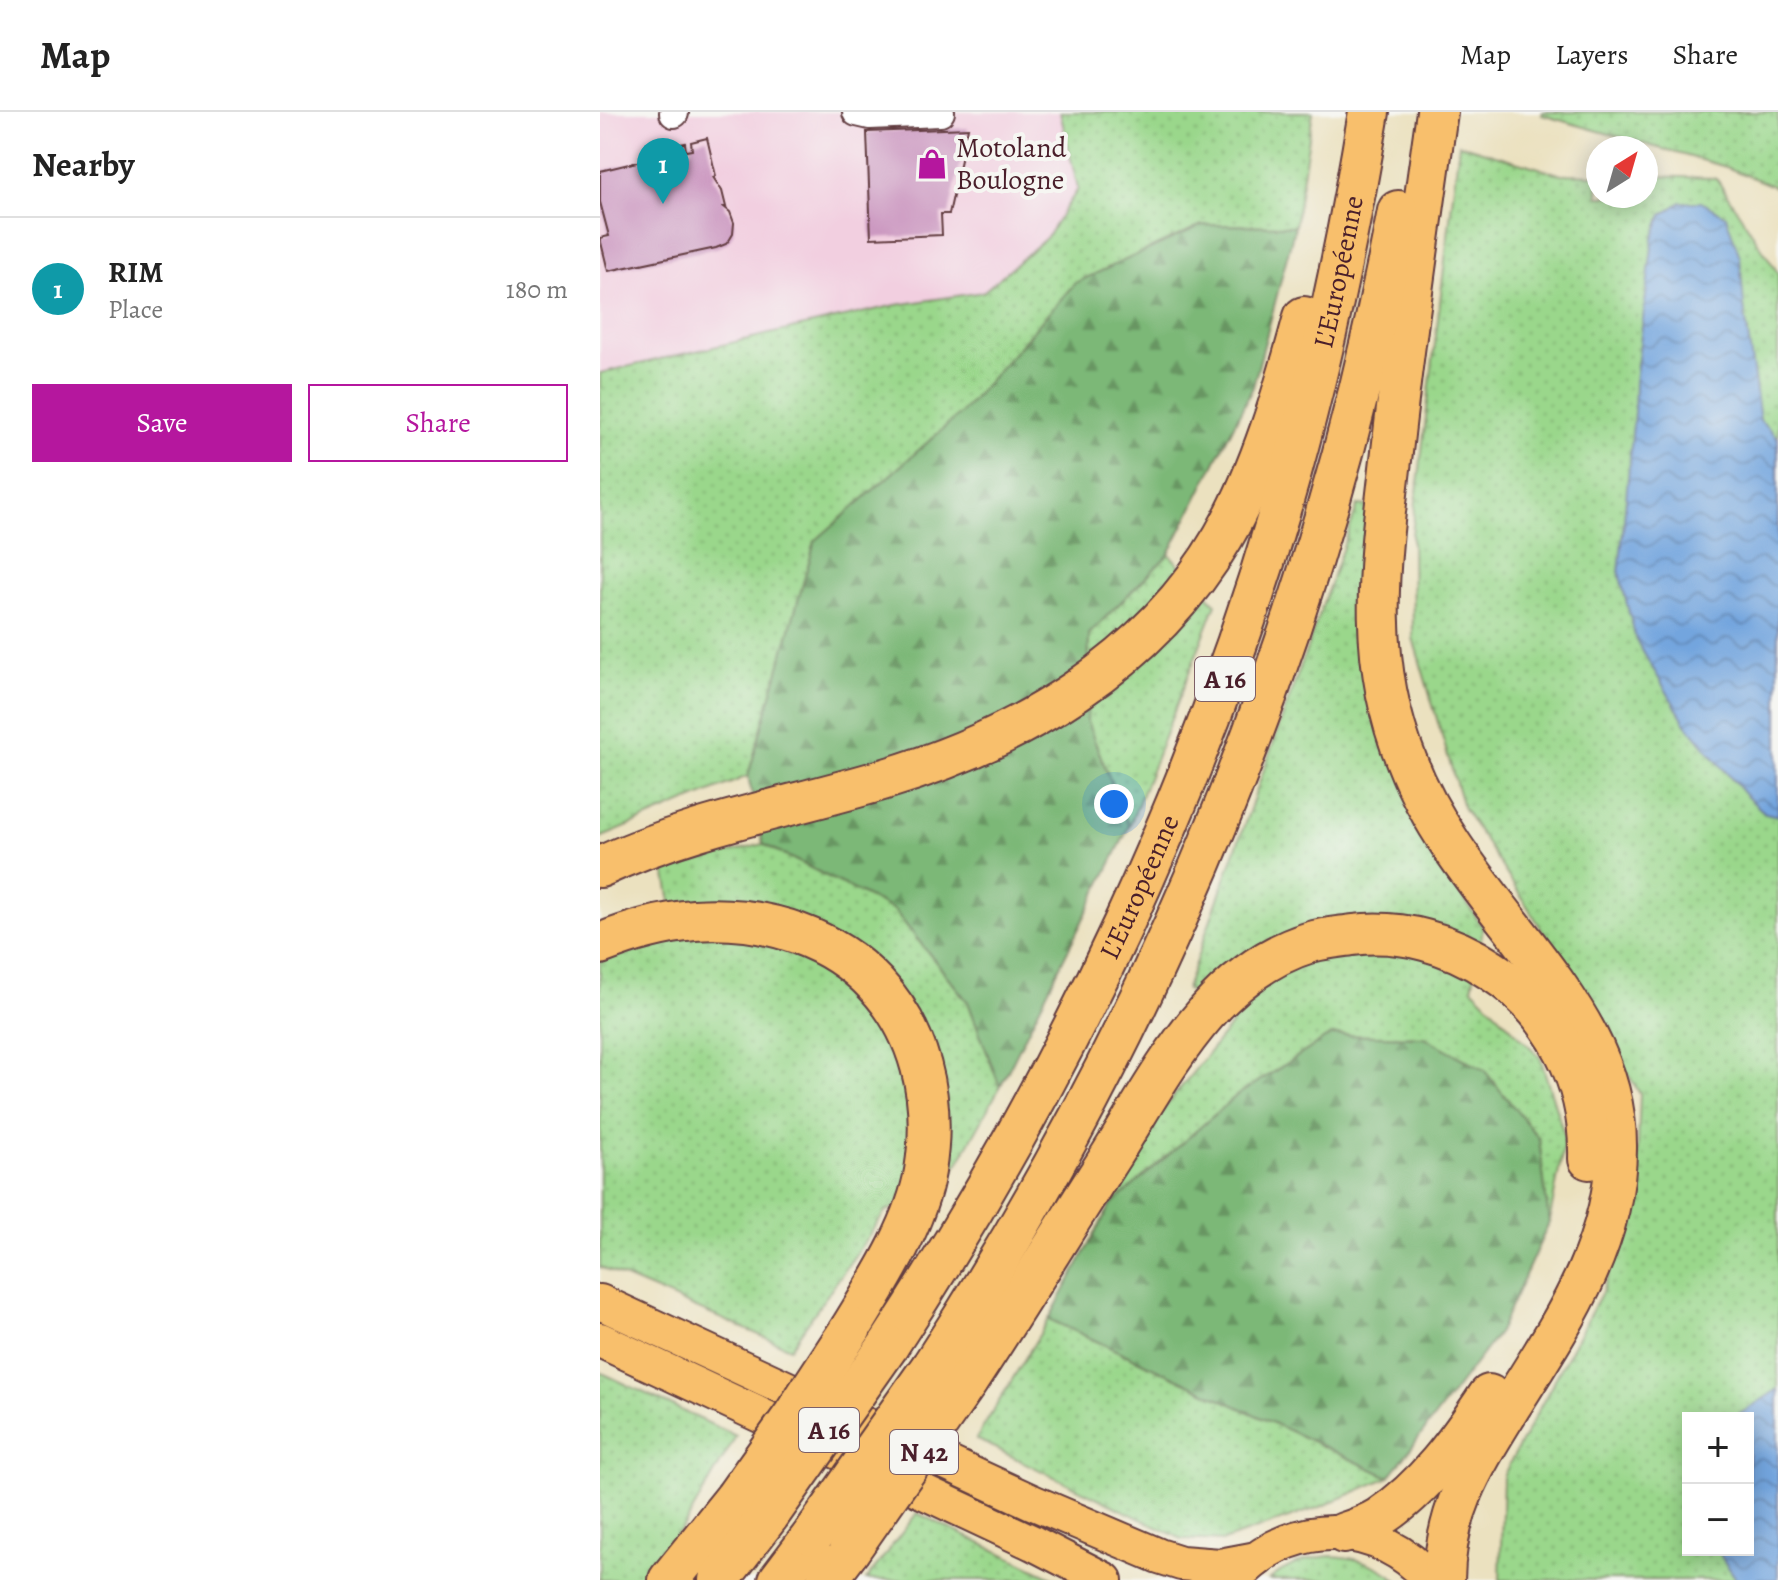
<!DOCTYPE html>
<meta charset="utf-8">
<style>
body{margin:0;font-family:Alegreya,serif;background:#f2f2f2;color:#222}
.controls{position:absolute;right:24px;bottom:24px;display:grid;overflow:hidden;border-radius:0px;box-shadow:0 4px 20px #0003}
.controls button{width:72px;height:72px;display:grid;place-items:center;padding:0;border:0;border-bottom:2px solid #e0e0e0;background:#fff;color:#222;font:40px sans-serif}
.compass{position:absolute;left:986px;top:24px;width:72px;height:72px;border-radius:50%;background:#fff;box-shadow:0 4px 20px #0003;rotate:37deg}
.you{position:absolute;left:514px;top:692px;width:28px;height:28px;margin:-20px;border:6px solid #fff;border-radius:50%;background:#1a73e8;box-shadow:0 0 0 12px #1a73e833}
.badge{display:grid;place-items:center;width:52px;height:52px;border-radius:50%;background:#b5179e;color:#fff;font-size:26px;font-weight:700}
.pin{position:absolute;translate:-50% -66px;filter:drop-shadow(0 2px 4px #0008)}
.pin::after{content:'';position:absolute;top:42px;width:28px;height:24px;background:inherit;clip-path:polygon(0 0,100% 0,50% 100%)}
.list{margin:0;padding:0;list-style:none}
h2{display:flex;justify-content:space-between;align-items:center;height:104px;margin:0;padding:0 32px;font-size:34px}
h2 small{font-size:26px;font-weight:400;color:#767676}
.list li{display:grid;grid-template-columns:52px 1fr auto;gap:24px;align-items:center;box-sizing:border-box;height:144px;padding:0 32px;border-top:2px solid #e0e0e0}
.list b{display:block;font-size:30px;white-space:nowrap}
.list p{margin:0;font-size:26px;white-space:nowrap;color:#767676}
.list em{font-size:26px;font-style:normal;color:#767676}
.actions{display:flex;gap:16px;padding:24px 32px}
.actions a{flex:1;padding:18px 0;border:2px solid #b5179e;border-radius:0px;text-align:center;font-size:28px;color:#b5179e}
.actions .main{background:#b5179e;color:#fff}
.map{position:relative;flex:none;width:1178px;height:1468px;overflow:hidden}
header{display:flex;align-items:center;gap:48px;box-sizing:border-box;height:112px;padding:0 40px;background:#fff;border-bottom:2px solid #e0e0e0}
header strong{font-size:38px}
nav{display:flex;gap:44px;margin-inline-start:auto;font-size:28px}
main{display:flex}
aside{flex:1;background:#fff}
.map>svg:first-child{display:block}
.built{fill:#f2cfe0}
.grass{fill:url(#grass-dots);stroke:#727b5b;stroke-width:2;fill-rule:evenodd}
.forest{fill:url(#forest-firs);stroke:#626c51;stroke-width:2}
.water{fill:url(#water-waves);stroke:#5e6284;stroke-width:2}
.building{fill:#cc99c1}
.lines{fill:none;stroke-linecap:round;stroke-linejoin:round}
.minor-casing{stroke:#623c41;stroke-width:32}
.major-casing{stroke:#623c41;stroke-width:38}
.highway-casing{stroke:#623c41;stroke-width:44}
.minor{stroke:#fff;stroke-width:28}
.major{stroke:#f8bf6c;stroke-width:34}
.highway{stroke:#f8bf6c;stroke-width:40}
.highway-bridge-casing{stroke:#623c41;stroke-width:44;stroke-linecap:butt}
.highway-bridge{stroke:#f8bf6c;stroke-width:40}
.labels{text-anchor:middle;dominant-baseline:central;stroke-width:8;stroke-linejoin:round;paint-order:stroke}
.shield{fill:#f6f6f2;stroke:#7e6067;stroke-width:2}
.shield-label{font-size:26px;font-weight:bold;fill:#4a1f2b}
.poi-label{font-size:28px;fill:#4a1f2b;stroke:#f6f6f2;text-anchor:start}
.street-label{font-size:28px;fill:#4a1f2b;stroke:#f6f6f2}
</style>
<header>
<strong>Map</strong>
<nav><a>Map</a><a>Layers</a><a>Share</a></nav>
</header>
<main>
<aside>
<h2>Nearby<small></small></h2>
<ul class="list">
<li><span class="badge" style="background:#0f9aa8">1</span><div><b>RIM</b><p>Place</p></div><em>180 m</em></li>
</ul>
<div class="actions"><a class="main">Save</a><a>Share</a></div>
</aside>
<div class="map">
<svg width="1178" height="1468" viewBox="0 0 1178 1468">
<defs>
<pattern id="grass-dots" width="8" height="8" patternUnits="userSpaceOnUse" patternTransform="scale(2)"><rect width="8" height="8" fill="#9ad78b"/><path d="M2 2h.1M6 6h.1" fill="none" stroke="#86b878" stroke-width="1.8" stroke-linecap="round"/></pattern>
<pattern id="forest-firs" width="22" height="20" patternUnits="userSpaceOnUse" patternTransform="scale(2)"><rect width="22" height="20" fill="#7bb877"/><path d="M5 1l3.5 6h-7zM16 11l3.5 6h-7z" fill="#679562"/></pattern>
<pattern id="water-waves" width="16" height="10" patternUnits="userSpaceOnUse" patternTransform="scale(2)"><rect width="16" height="10" fill="#73a5de"/><path d="M0 5q4-4 8 0t8 0" fill="none" stroke="#6086b4"/></pattern>
</defs>
<rect width="100%" height="100%" fill="#f6f6f2"/>
<filter id="ink" filterUnits="userSpaceOnUse"><feTurbulence type="fractalNoise" baseFrequency=".0125" numOctaves="2"/><feDisplacementMap in="SourceGraphic" scale="16" xChannelSelector="R" yChannelSelector="G"/><feConvolveMatrix kernelMatrix="1 2 1 2 8 2 1 2 1" color-interpolation-filters="sRGB"/></filter>
<filter id="wash" filterUnits="userSpaceOnUse"><feTurbulence type="fractalNoise" baseFrequency=".006" numOctaves="4" result="noise"/><feDisplacementMap in="SourceGraphic" scale="32" xChannelSelector="R" yChannelSelector="G"/><feGaussianBlur stdDeviation="1.8" result="paint"/><feColorMatrix in="noise" values="0 0 0 0 0 0 0 0 0 0 0 0 0 0 0 0 0 1.4 0 .05"/><feComposite in="paint" operator="in"/></filter>
<g filter="url(#wash)">
<rect width="100%" height="100%" fill="#ebe1bf"/>
<polygon class="built" points="0,0 460,0 478,77 446,126 382,180 296,193 0,261"/>
<g class="grass">
<polygon points="460,0 713,0 695,114 602,113 475,171 361,301 216,429 148,664 0,726 0,261 296,193 383,180 446,126 478,77"/>
<polygon points="943,0 1178,0 1178,76 1126,55 942,3"/>
<path d="M859,32l100,30 39,1v21h48v-20l70,2 62,95v1307h-278l3,-104 99,-184 34,-96 4,-102 -107,-179 -70,-108 -50,-169 -1,-104zM1088,1306h60v132h-60z"/>
<polygon points="758,393 769,394 837,746 883,816 872,876 940,945 965,1026 949,1111 939,1027 884,958 824,925 731,923 636,984 510,1094 561,1000 632,912 586,877"/>
<polygon points="569,442 616,492 529,715 487,610 489,522"/>
<polygon points="163,732 294,798 368,890 400,975 342,1081 286,1099 190,1236 0,1155 0,849 78,826 65,758"/>
<polygon points="449,1207 789,1365 723,1394 623,1429 582,1427 376,1327"/>
<polygon points="0,1260 136,1324 84,1414 40,1468 0,1468"/>
<polygon points="317,1401 458,1468 266,1468"/>
<path d="M731,1444c24,1 47,8 66,24h-128c18,-15 38,-22 62,-24z"/>
</g>
<g class="forest">
<polygon points="602,113 695,114 653,275 569,442 489,522 487,610 529,715 400,975 368,890 294,798 163,732 148,664 215,429 361,301 475,171"/>
<polygon points="731,923 824,925 884,958 939,1027 949,1111 899,1220 789,1365 449,1207 510,1094 636,984"/>
</g>
<g class="water">
<polygon points="1081,90 1101,90 1126,104 1140,145 1144,194 1160,308 1178,326 1178,704 1165,701 1145,683 1086,612 1036,528 1019,461 1034,301 1035,270 1053,127 1062,103"/>
<polygon points="1178,1277 1178,1468 1137,1468 1122,1446 1119,1438 1148,1438 1148,1306 1134,1306"/>
</g>
<g id="blocks">
<g class="building">
<polygon points="368,16 349,102 341,102 342,123 271,126 267,20"/>
<polygon points="107,26 116,64 113,65 122,79 126,95 124,95 130,100 134,111 133,122 130,127 126,132 116,136 8,159 0,126 9,124 0,90 0,59 70,42 68,35 85,31 86,39 92,38 91,30"/>
</g>
</g>
</g>
<g filter="url(#ink)">
<use href="#blocks" fill-opacity="0" stroke="#623c41" stroke-width="2"/>
<g class="lines">
<g class="minor-casing">
<g id="minor">
<polyline points="74,0 74,1"/>
<polyline points="257,0 270,3 340,0"/>
</g>
</g>
<g class="major-casing">
<g id="major">
<polyline points="0,1190 432,1390 559,1444 581,1451 620,1454 657,1447"/>
<polyline points="0,1228 433,1431 505,1468"/>
<path d="M641,1461c56,-57 138,-52 190,7"/>
</g>
</g>
<g class="highway-casing">
<g id="highway">
<path d="M837,0c-15,107 -31,214 -43,322 -13,116 -32,216 13,328 26,67 72,122 116,179 47,61 93,123 93,204 1,99 -55,180 -105,260 -36,59 -66,103 -67,175"/>
<path d="M0,755c89,-42 188,-59 282,-87 136,-40 268,-117 341,-243 37,-64 62,-148 81,-220"/>
<path d="M0,832c30,-12 61,-21 94,-24 152,-10 256,98 231,251 -9,54 -46,111 -74,157"/>
<path id="s1" d="M288,1234c177,-269 316,-564 403,-874 33,-118 58,-239 78,-360"/>
<path d="M332,1254c229,-349 390,-745 466,-1155"/>
<path d="M367,1270c49,-74 95,-150 143,-225 52,-82 100,-185 201,-215 13,-4 28,-5 42,-7 48,-6 98,8 138,35 64,41 100,112 98,189"/>
<path d="M744,1421c12,-4 24,-8 35,-15 46,-30 80,-78 110,-123"/>
<polyline points="69,1468 135,1386"/>
<polyline points="119,1468 169,1403"/>
<polyline points="179,1468 213,1423"/>
<polyline points="227,1468 249,1439"/>
</g>
</g>
<use href="#minor" class="minor"/>
<use href="#major" class="major"/>
<use href="#highway" class="highway"/>
<g class="highway-bridge-casing">
<g id="highway-bridge">
<polyline points="135,1386 194,1303 251,1216"/>
<polyline points="169,1403 288,1234"/>
<polyline points="213,1423 332,1254"/>
<polyline points="249,1439 367,1270"/>
</g>
</g>
<use href="#highway-bridge" class="highway-bridge"/>
</g>
</g>
<defs>
<g id="shop-bare" transform="scale(2.4)"><path d="M-5-2.5h2.3a2.7 3.5 0 0 1 5.4 0H5L5.5 6h-11ZM-1.5-2.5h3a1.5 2.3 0 0 0-3 0Z" fill="#b5179e" stroke="#f6f6f2" stroke-width="2.5" paint-order="stroke"/></g>
</defs>
<g fill-rule="evenodd">
<use href="#shop-bare" x="332" y="52"/>
</g>
<g class="labels">
<g class="shield">
<rect x="595" y="545" width="60" height="44" rx="6"/>
<rect x="199" y="1296" width="60" height="44" rx="6"/>
<rect x="290" y="1318" width="68" height="44" rx="6"/>
</g>
<g class="shield-label">
<text x="625" y="567">A 16</text>
<text x="229" y="1318">A 16</text>
<text x="324" y="1340">N 42</text>
</g>
<g class="poi-label">
<text x="356" y="36">Motoland<tspan x="356" dy="32">Boulogne</tspan></text>
</g>
<g class="street-label">
<text stroke="none"><textPath href="#s1" startOffset="1172">L'Européenne</textPath></text>
<text stroke="none"><textPath href="#s1" startOffset="524">L'Européenne</textPath></text>
</g>
</g>
</svg>
<div class="controls">
<button>+</button>
<button>−</button>
</div>
<svg class="compass" viewBox="-18 -18 36 36"><path d="M0-13l5 13h-10z" fill="#e53935"/><path d="M0 13l5-13h-10z" fill="#767676"/></svg>
<div class="you"></div>
<div class="pin badge" style="left:63px;top:92px;background:#0f9aa8">1</div>
</div>
</main>
